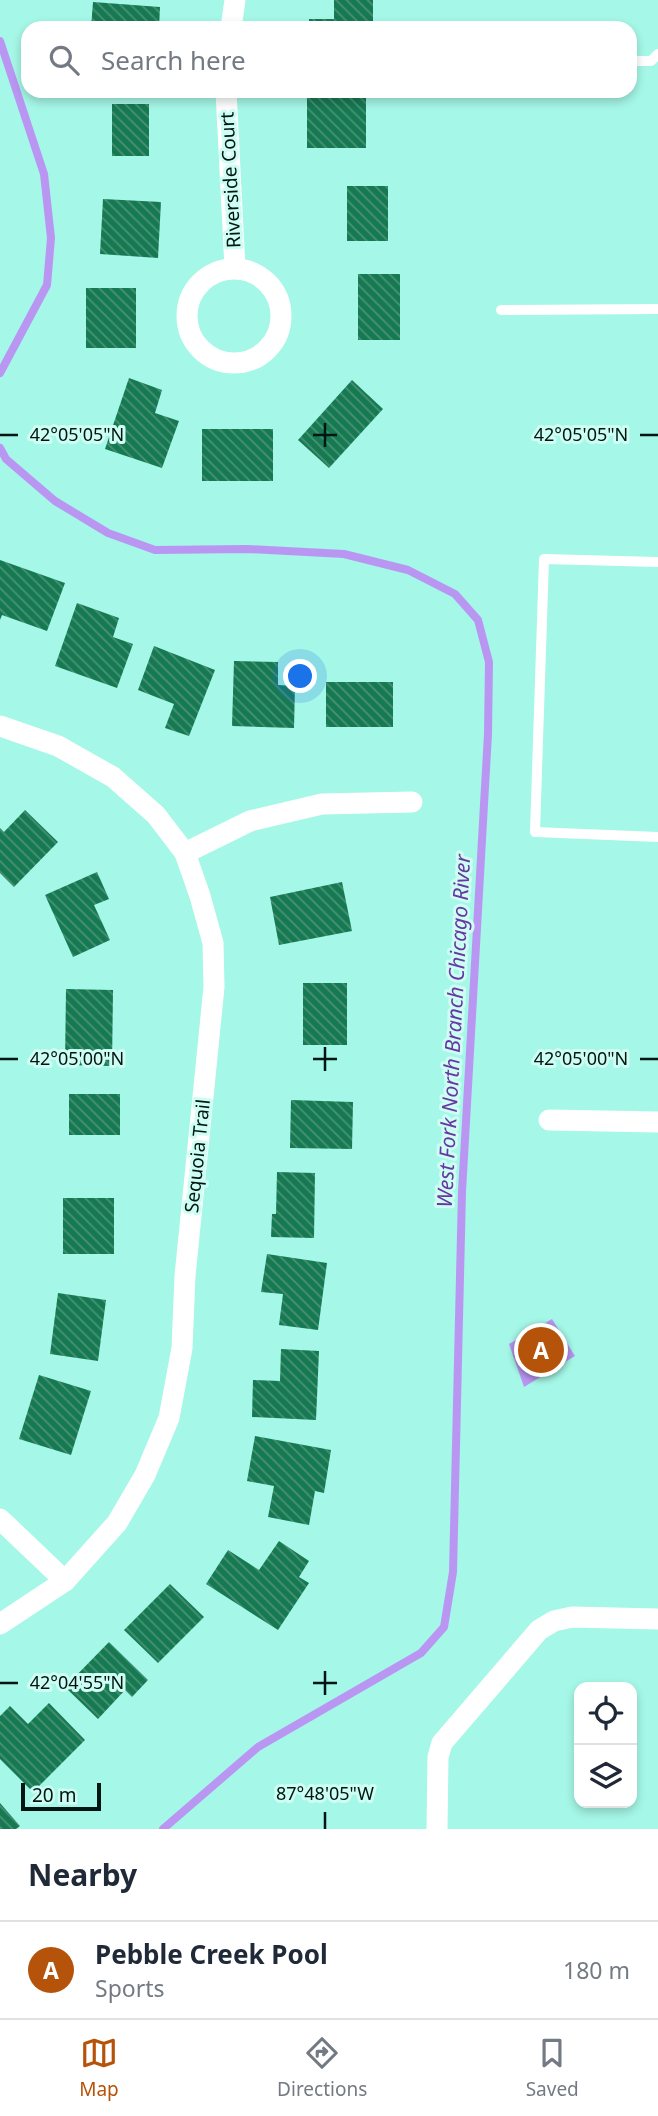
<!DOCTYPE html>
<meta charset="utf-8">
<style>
body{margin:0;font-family:"Noto Sans",sans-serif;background:#f2f2f3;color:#1f2937}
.controls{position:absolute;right:21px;bottom:21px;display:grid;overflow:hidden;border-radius:14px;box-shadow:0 4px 10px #0003}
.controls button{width:63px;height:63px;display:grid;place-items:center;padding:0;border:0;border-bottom:2px solid #e0e1e3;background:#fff;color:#1f2937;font:35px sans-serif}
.scale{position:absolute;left:21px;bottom:18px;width:80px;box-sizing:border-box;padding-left:7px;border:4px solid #001612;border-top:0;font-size:19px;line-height:24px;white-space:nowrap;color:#001612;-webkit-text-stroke:5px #cefdf3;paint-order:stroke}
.you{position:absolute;left:301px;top:677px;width:24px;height:24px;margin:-18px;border:5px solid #fff;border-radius:50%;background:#1a73e8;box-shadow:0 0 0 10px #1a73e833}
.badge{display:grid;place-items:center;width:46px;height:46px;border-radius:50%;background:#b45309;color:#fff;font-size:23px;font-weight:700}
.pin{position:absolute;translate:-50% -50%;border:4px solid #fff;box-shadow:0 2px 7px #0006}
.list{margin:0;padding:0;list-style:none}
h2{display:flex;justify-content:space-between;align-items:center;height:91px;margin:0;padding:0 28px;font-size:30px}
h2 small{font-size:23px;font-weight:400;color:#747a83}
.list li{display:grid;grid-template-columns:46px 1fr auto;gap:21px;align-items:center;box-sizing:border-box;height:98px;padding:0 28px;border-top:2px solid #e0e1e3}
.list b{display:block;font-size:26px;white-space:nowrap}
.list p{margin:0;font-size:23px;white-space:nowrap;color:#747a83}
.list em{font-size:23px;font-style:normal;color:#747a83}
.icon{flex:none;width:38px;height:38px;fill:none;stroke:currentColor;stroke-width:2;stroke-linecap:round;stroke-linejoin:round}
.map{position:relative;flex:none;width:658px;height:1829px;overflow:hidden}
.search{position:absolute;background:#fff;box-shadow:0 4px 10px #0003;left:21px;right:21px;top:21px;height:77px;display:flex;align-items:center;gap:18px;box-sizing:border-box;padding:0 24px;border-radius:21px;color:#747a83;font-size:26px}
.sheet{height:189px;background:#fff}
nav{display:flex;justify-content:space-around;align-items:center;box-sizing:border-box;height:98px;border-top:2px solid #e0e1e3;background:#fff;font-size:19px;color:#747a83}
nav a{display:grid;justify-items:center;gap:4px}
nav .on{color:#b45309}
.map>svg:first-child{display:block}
.water{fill:url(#water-ripples)}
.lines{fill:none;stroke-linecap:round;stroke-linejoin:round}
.stream{stroke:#ba96f3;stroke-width:8}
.building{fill:url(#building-back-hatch)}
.service{stroke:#fff;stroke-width:10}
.minor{stroke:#fff;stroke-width:21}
.ticks{fill:none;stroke:#001612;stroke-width:2.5}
.labels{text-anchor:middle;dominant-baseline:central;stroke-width:6;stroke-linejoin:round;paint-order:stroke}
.street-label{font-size:19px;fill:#001612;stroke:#cefdf3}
.water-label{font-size:21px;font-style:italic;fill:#6737a2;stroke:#cefdf3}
.ticks-label{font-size:18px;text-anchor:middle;fill:#001612;stroke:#cefdf3;stroke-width:6;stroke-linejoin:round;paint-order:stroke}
</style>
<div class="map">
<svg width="658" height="1829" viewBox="0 0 658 1829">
<defs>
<pattern id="water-ripples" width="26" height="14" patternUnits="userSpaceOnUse" patternTransform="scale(1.75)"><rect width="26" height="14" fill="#ba96f3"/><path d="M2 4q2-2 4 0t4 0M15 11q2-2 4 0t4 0" fill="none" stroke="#9579c3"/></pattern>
<pattern id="building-back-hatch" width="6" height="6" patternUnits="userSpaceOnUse" patternTransform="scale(1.75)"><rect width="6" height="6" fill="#157a52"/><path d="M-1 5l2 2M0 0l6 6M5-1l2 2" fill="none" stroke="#4c9076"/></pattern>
</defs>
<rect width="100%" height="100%" fill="#a5f7e7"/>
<polygon class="water" points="552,1319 575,1356 524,1387 509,1344"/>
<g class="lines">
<g class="stream">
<polyline points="0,41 44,174 51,238 47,285 0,373"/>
<polyline points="0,448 6,459 55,501 108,533 155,550 247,549 344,554 408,570 455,594 478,620 489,662 488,734 462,1192 453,1572 444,1627 421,1653 258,1747 163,1829"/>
</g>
</g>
<g class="building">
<polygon points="334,0 373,0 373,28 309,28 309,19 334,19"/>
<polygon points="93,2 160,7 159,28 91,28"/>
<rect x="307" y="91" width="59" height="57"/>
<rect x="112" y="104" width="37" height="52"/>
<rect x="347" y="186" width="41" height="55"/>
<polygon points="103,199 161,202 158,258 100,254"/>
<rect x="358" y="274" width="42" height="66"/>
<rect x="86" y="288" width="50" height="60"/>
<polygon points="129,378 162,390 155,413 179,421 162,468 105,449"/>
<polygon points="352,380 383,409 329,468 298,440"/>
<rect x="202" y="429" width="71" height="52"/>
<polygon points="0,560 65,583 47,631 2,615 0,620"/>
<polygon points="77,603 119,618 113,637 133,644 117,688 55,666"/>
<polygon points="154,646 215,670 189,736 165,728 174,704 138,690"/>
<polygon points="234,661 278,662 278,685 295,686 294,728 232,726"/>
<rect x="326" y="682" width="67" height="45"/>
<polygon points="25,810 58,842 14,887 0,873 0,828 4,832"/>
<polygon points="97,872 109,899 94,905 110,940 73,957 45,895"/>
<polygon points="342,882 352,931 279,945 270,897"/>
<rect x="303" y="983" width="44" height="62"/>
<polygon points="66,989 113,990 112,1066 65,1065"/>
<rect x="69" y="1094" width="51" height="41"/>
<polygon points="291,1100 353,1102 352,1149 290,1148"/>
<polygon points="277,1172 315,1173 314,1238 271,1237 272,1214 276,1214"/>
<rect x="63" y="1198" width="51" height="56"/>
<polygon points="267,1254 327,1263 318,1330 279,1325 283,1294 261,1292"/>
<polygon points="58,1293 106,1300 98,1361 50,1354"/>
<polygon points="281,1349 319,1351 316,1420 252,1417 253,1380 280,1381"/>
<polygon points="39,1375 91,1391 71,1455 19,1439"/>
<polygon points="255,1436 331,1450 324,1493 315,1491 309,1525 268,1517 274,1486 247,1481"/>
<polygon points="279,1541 309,1561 299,1577 309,1583 278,1630 206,1584 228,1550 259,1570"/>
<polygon points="170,1584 204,1617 158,1663 124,1630"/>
<polygon points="109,1642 148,1680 132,1697 125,1690 98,1719 65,1687"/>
<polygon points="49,1703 85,1740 33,1792 0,1759 0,1716 10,1706 28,1724"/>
<polygon points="0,1803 20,1826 16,1829 0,1829"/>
</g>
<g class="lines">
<g class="service">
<polyline points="630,61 651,61 658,54"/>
<polyline points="501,310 658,309"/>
<polyline points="658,562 544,559 535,832 658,837"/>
</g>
<g class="minor">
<polyline points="231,28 235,0"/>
<polyline points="226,91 235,268"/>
<circle cx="234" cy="316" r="47"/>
<polyline points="0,726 58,746 113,777 156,815 185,853 200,896 213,943 214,987 185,1276 182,1348 169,1418 145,1475 117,1523 65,1581 0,1624"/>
<polyline points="185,853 250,821 322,804 412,802"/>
<polyline points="549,1120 658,1122"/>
<polyline points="0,1519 65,1581"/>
<polyline points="437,1829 438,1757 442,1743 539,1630 554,1621 572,1617 658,1619"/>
</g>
</g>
<path class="ticks" d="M325,423v24M0,435h18M313,435h24M640,435h18M325,1047v24M0,1059h18M313,1059h24M640,1059h18M325,1671v24M0,1683h18M313,1683h24M325,1812v17"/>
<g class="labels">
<g class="street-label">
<text transform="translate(230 180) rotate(-93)">Riverside Court</text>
<text transform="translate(197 1156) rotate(-84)">Sequoia Trail</text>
</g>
<g class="water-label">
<text transform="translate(453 1031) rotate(-87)">West Fork North Branch Chicago River</text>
</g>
</g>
<g class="ticks-label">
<text x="77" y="441">42°05'05"N</text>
<text x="581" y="441">42°05'05"N</text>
<text x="77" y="1065">42°05'00"N</text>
<text x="581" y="1065">42°05'00"N</text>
<text x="77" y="1689">42°04'55"N</text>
<text x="325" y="1800">87°48'05"W</text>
</g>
</svg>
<div class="controls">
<button><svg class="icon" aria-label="locate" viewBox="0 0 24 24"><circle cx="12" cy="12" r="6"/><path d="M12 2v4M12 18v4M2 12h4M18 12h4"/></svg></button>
<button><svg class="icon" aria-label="layers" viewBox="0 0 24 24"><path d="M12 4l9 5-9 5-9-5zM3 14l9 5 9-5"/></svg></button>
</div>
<div class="scale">20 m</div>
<div class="you"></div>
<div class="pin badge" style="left:541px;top:1350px">A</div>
<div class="search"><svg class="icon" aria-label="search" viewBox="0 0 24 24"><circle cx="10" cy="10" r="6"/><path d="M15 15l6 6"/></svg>Search here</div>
</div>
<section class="sheet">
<h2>Nearby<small></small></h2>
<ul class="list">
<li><span class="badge">A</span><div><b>Pebble Creek Pool</b><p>Sports</p></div><em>180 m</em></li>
</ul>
</section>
<nav>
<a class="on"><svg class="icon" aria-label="map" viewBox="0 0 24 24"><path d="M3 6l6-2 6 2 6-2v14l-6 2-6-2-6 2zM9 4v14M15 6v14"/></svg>Map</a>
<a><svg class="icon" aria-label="directions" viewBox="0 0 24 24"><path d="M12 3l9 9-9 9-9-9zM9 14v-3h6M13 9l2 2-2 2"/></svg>Directions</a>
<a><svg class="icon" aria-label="saved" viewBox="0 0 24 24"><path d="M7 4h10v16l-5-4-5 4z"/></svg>Saved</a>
</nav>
